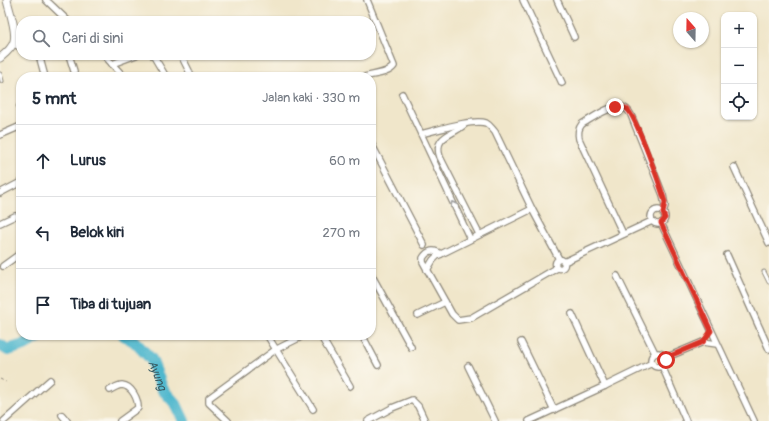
<!DOCTYPE html>
<html lang="id">
<meta charset="utf-8">
<style>
body{margin:0;font-family:Pangolin,sans-serif;background:#f2f2f3;color:#1f2937}
.controls{position:absolute;right:12px;top:12px;display:grid;overflow:hidden;border-radius:8px;box-shadow:0 1px 3px #0004}
.controls button{width:36px;height:36px;display:grid;place-items:center;padding:0;border:0;border-bottom:1px solid #e0e1e3;background:#fff;color:#1f2937;font:20px sans-serif}
.compass{position:absolute;left:673px;top:12px;width:36px;height:36px;border-radius:50%;background:#fff;box-shadow:0 1px 3px #0004;rotate:340deg}
.stop{position:absolute;width:12px;height:12px;margin:-9px;border:3px solid #d93025;border-radius:50%;background:#fff}
.stop.end{background:#d93025;border-color:#fff;box-shadow:0 1px 4px #0008}
.list{margin:0;padding:0;list-style:none}
h2{display:flex;justify-content:space-between;align-items:center;height:52px;margin:0;padding:0 16px;font-size:17px}
h2 small{font-size:13px;font-weight:400;color:#747a83}
.list li{display:grid;grid-template-columns:26px 1fr auto;gap:12px;align-items:center;box-sizing:border-box;height:72px;padding:0 16px;border-top:1px solid #e0e1e3}
.list b{display:block;font-size:15px;white-space:nowrap}
.list em{font-size:13px;font-style:normal;color:#747a83}
.icon{flex:none;width:22px;height:22px;fill:none;stroke:currentColor;stroke-width:2;stroke-linecap:round;stroke-linejoin:round}
.map{position:relative;flex:none;width:769px;height:421px;overflow:hidden}
.search{position:absolute;background:#fff;box-shadow:0 1px 3px #0004;left:16px;top:16px;width:360px;height:44px;display:flex;align-items:center;gap:10px;box-sizing:border-box;padding:0 14px;border-radius:16px;color:#747a83;font-size:15px}
.panel{position:absolute;background:#fff;box-shadow:0 1px 3px #0004;left:16px;top:72px;width:360px;height:268px;border-radius:16px}
.map>svg:first-child{display:block}
.lines{fill:none;stroke-linecap:round;stroke-linejoin:round}
.river{stroke:#4fb7cd;stroke-width:12}
.service-casing{stroke:#8e887a;stroke-width:5}
.minor-casing{stroke:#8e887a;stroke-width:8}
.tertiary-casing{stroke:#8e887a;stroke-width:9}
.path{stroke:#8e887a;stroke-width:1;stroke-dasharray:3 3;stroke-linecap:butt}
.service{stroke:#fff;stroke-width:3}
.minor{stroke:#fff;stroke-width:5.5}
.tertiary{stroke:#fff;stroke-width:7}
.oneway{stroke:#a0a0a0}
.route{stroke:#d93025;stroke-width:5}
.labels{text-anchor:middle;dominant-baseline:central;stroke-width:4;stroke-linejoin:round;paint-order:stroke}
.water-label{font-size:12px;font-style:italic;fill:#385c64;stroke:#fbf7ec}
</style>
<div class="map">
<svg width="769" height="421" viewBox="0 0 769 421">
<rect width="100%" height="100%" fill="#fbf7ec"/>
<filter id="ink" filterUnits="userSpaceOnUse"><feTurbulence type="fractalNoise" baseFrequency=".025" numOctaves="2"/><feDisplacementMap in="SourceGraphic" scale="8" xChannelSelector="R" yChannelSelector="G"/><feConvolveMatrix kernelMatrix="1 2 1 2 8 2 1 2 1" color-interpolation-filters="sRGB"/></filter>
<filter id="wash" filterUnits="userSpaceOnUse"><feTurbulence type="fractalNoise" baseFrequency=".012" numOctaves="4" result="noise"/><feDisplacementMap in="SourceGraphic" scale="16" xChannelSelector="R" yChannelSelector="G"/><feGaussianBlur stdDeviation="0.9" result="paint"/><feColorMatrix in="noise" values="0 0 0 0 0 0 0 0 0 0 0 0 0 0 0 0 0 1.4 0 .05"/><feComposite in="paint" operator="in"/></filter>
<g filter="url(#wash)">
<rect width="100%" height="100%" fill="#f0e6ca"/>
<g class="lines">
<g class="river">
<path id="s1" d="M124,335l10,6 17,18 12,31 13,14 8,17"/>
<polyline points="0,345 8,350 24,345 42,335"/>
</g>
</g>
</g>
<g filter="url(#ink)">
<g class="lines">
<g class="service-casing">
<g id="service">
<polyline points="0,74 2,81"/>
<polyline points="764,272 769,282"/>
</g>
</g>
<g class="minor-casing">
<g id="minor">
<polyline points="46,0 68,21"/>
<polyline points="523,0 562,83"/>
<polyline points="557,0 574,37"/>
<polyline points="13,44 21,47"/>
<polyline points="39,55 45,77"/>
<polyline points="69,55 74,71"/>
<polyline points="104,55 124,77"/>
<polyline points="153,55 166,77"/>
<polyline points="181,55 192,77"/>
<polyline points="112,64 136,55"/>
<path d="M364,77c10,-3 24,-3 30,-11l-27,-66"/>
<polyline points="402,94 421,134"/>
<polyline points="20,106 21,105"/>
<path d="M465,124c-13,12 -32,12 -25,33l39,77"/>
<polyline points="0,135 21,126"/>
<polyline points="371,143 424,245"/>
<polyline points="734,167 769,243"/>
<polyline points="0,193 21,182"/>
<circle cx="658" cy="217" r="7"/>
<polyline points="0,223 15,216"/>
<polyline points="661,223 754,421"/>
<path d="M623,234l-44,-95c-1,-6 -1,-10 3,-15 9,-5 29,-20 40,-17 5,1 7,4 9,8l32,80 2,11 -2,7"/>
<path d="M470,239l-49,-105c13,-3 53,-16 65,-11 4,2 6,6 9,9l37,77 27,50"/>
<path d="M441,254c-7,-5 -13,-4 -18,4v4l29,52 6,6 13,-2 86,-50"/>
<polyline points="727,255 769,349"/>
<circle cx="560" cy="264" r="4.5"/>
<polyline points="564,262 652,221"/>
<polyline points="3,266 21,253"/>
<polyline points="427,270 433,260 437,256 532,209"/>
<polyline points="371,274 411,347"/>
<polyline points="617,276 655,353"/>
<polyline points="572,314 605,386"/>
<polyline points="418,315 445,302"/>
<polyline points="267,335 313,409"/>
<polyline points="320,335 350,386"/>
<polyline points="362,335 378,365"/>
<polyline points="521,342 554,410"/>
<circle cx="658" cy="360" r="7"/>
<polyline points="665,358 703,342 717,344"/>
<polyline points="468,366 495,421"/>
<polyline points="662,366 686,421"/>
<path d="M110,390c4,-2 8,-5 12,-5 10,1 16,14 16,23l-18,13"/>
<polyline points="62,415 67,421"/>
<polyline points="4,421 50,380"/>
<polyline points="228,421 209,403 209,398 275,350 299,338"/>
<polyline points="368,421 392,408 412,400 418,406 425,421"/>
<polyline points="529,421 605,386 652,363"/>
</g>
</g>
<g class="tertiary-casing">
<path id="tertiary" d="M0,58c5,-4 13,-11 14,-17 3,-10 -5,-31 -7,-41"/>
</g>
<polyline class="path" points="0,379 6,382"/>
<use href="#service" class="service"/>
<use href="#minor" class="minor"/>
<use href="#tertiary" class="tertiary"/>
</g>
<defs><path id="oneway-chevron" d="M-2-3.5L2.5 0L-2 3.5" fill="none" stroke-width="1.6" stroke-linecap="round" stroke-linejoin="round"/></defs>
<use class="oneway" href="#oneway-chevron" transform="translate(453 204) rotate(-116)"/>
</g>
<g class="lines" filter="url(#ink)">
<path class="route" d="M615,107c4,-1 8,-1 12,2 9,7 34,79 38,93l-2,11 2,5 -4,5 50,108 -8,11 -38,16 1,2"/>
</g>
<g class="labels">
<g class="water-label">
<text stroke="none"><textPath href="#s1" startOffset="54">Ayung</textPath></text>
</g>
</g>
</svg>
<div class="controls">
<button>+</button>
<button>−</button>
<button><svg class="icon" aria-label="locate" viewBox="0 0 24 24"><circle cx="12" cy="12" r="6"/><path d="M12 2v4M12 18v4M2 12h4M18 12h4"/></svg></button>
</div>
<svg class="compass" viewBox="-18 -18 36 36"><path d="M0-13l5 13h-10z" fill="#e53935"/><path d="M0 13l5-13h-10z" fill="#747a83"/></svg>
<div class="stop" style="left:666px;top:360px"></div>
<div class="stop end" style="left:615px;top:107px"></div>
<div class="search"><svg class="icon" aria-label="search" viewBox="0 0 24 24"><circle cx="10" cy="10" r="6"/><path d="M15 15l6 6"/></svg>Cari di sini</div>
<section class="panel">
<h2>5 mnt<small>Jalan kaki · 330 m</small></h2>
<ul class="list">
<li><svg class="icon" aria-label="ahead" viewBox="0 0 24 24"><path d="M12 20V5M6 11l6-6 6 6"/></svg><div><b>Lurus</b></div><em>60 m</em></li>
<li><svg class="icon" aria-label="left" viewBox="0 0 24 24"><path d="M17 20v-9H6M10 6l-5 5 5 5"/></svg><div><b>Belok kiri</b></div><em>270 m</em></li>
<li><svg class="icon" aria-label="arrive" viewBox="0 0 24 24"><path d="M6 21V4h12l-3 4 3 4H6"/></svg><div><b>Tiba di tujuan</b></div></li>
</ul>
</section>
</div>
